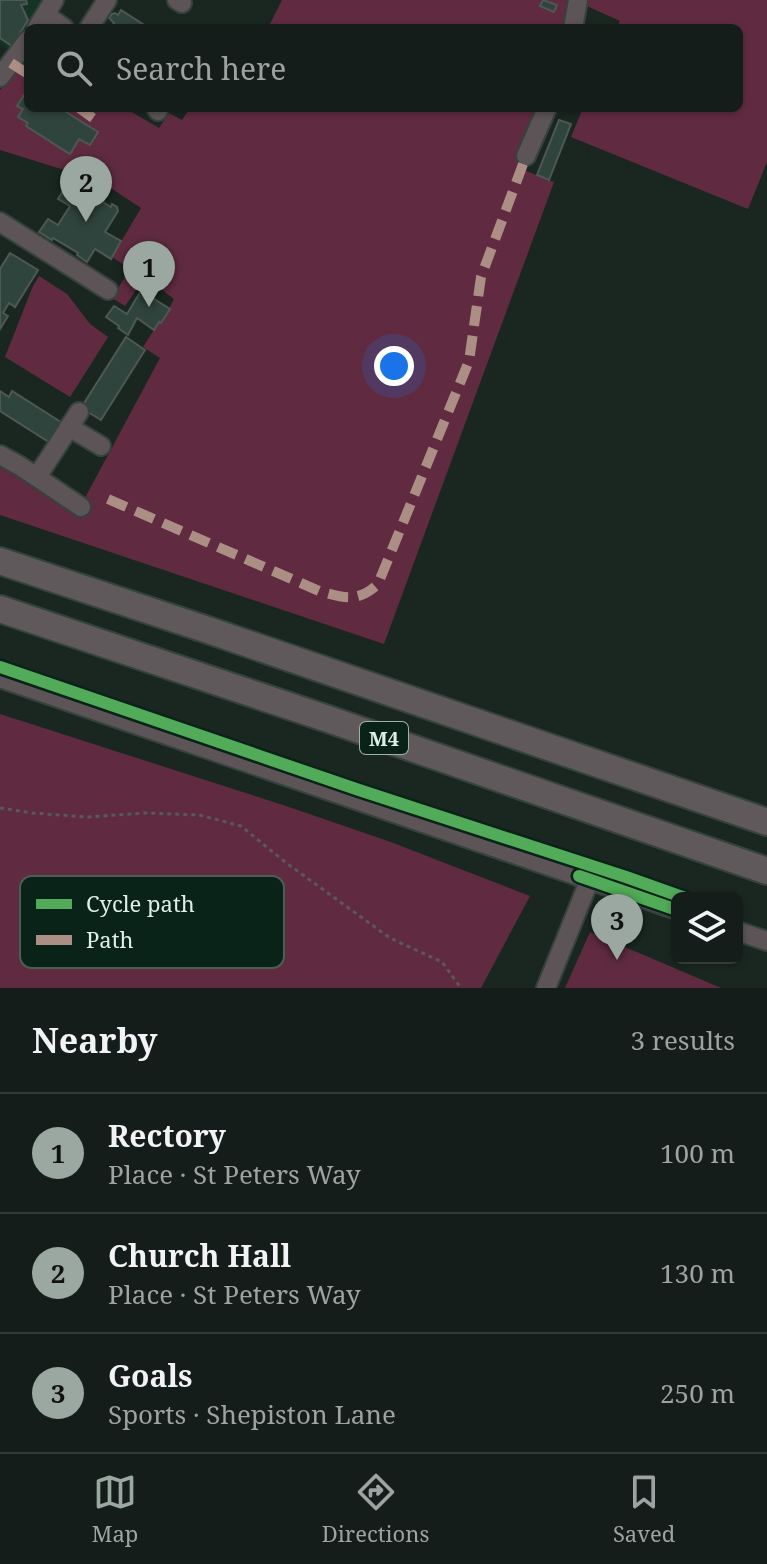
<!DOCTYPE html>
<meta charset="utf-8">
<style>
body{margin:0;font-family:"Noto Serif",serif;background:#212a26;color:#f1f3f6}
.controls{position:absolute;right:24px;bottom:24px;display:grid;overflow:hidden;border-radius:12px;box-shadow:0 2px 6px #0004}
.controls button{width:72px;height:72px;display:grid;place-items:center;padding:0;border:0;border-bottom:2px solid #333b38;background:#141d19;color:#f1f3f6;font:40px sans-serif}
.you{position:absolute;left:394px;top:366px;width:28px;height:28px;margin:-20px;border:6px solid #fff;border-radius:50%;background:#1a73e8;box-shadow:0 0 0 12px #1a73e833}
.badge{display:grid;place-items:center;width:52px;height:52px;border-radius:50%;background:#9aa8a1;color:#111;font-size:26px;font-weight:700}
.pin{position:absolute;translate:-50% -66px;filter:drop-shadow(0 2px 4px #0008)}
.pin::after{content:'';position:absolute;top:42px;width:28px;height:24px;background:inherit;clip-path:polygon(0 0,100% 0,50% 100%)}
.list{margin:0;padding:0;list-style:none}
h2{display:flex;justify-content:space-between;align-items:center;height:104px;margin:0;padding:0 32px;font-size:34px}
h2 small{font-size:26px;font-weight:400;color:#9da2a2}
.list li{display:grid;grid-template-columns:52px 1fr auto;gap:24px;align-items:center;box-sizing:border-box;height:120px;padding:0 32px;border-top:2px solid #333b38}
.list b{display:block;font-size:30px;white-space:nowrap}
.list p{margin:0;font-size:26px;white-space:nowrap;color:#9da2a2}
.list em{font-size:26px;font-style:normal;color:#9da2a2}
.icon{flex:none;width:44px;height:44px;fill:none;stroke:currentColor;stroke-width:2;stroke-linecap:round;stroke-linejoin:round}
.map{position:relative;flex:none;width:767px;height:988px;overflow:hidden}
.search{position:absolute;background:#141d19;box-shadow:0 2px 6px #0004;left:24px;right:24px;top:24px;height:88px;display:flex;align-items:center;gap:20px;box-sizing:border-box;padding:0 28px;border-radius:12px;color:#9da2a2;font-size:30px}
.sheet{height:464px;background:#141d19}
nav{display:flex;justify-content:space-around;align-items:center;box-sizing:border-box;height:112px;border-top:2px solid #333b38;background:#141d19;font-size:22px;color:#9da2a2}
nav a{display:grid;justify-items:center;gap:4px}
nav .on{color:#9aa8a1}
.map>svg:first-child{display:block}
.built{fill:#153426}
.green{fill:#602b41}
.building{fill:#2f443c;stroke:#4d5853;stroke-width:2}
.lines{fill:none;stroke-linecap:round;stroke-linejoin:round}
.minor-casing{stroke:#36423d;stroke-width:22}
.highway-casing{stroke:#36423d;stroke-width:30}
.path{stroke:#5b5858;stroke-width:3;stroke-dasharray:4 4;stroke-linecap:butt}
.minor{stroke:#5c5457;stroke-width:18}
.highway{stroke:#60595b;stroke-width:26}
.quiet{stroke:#ac8f84;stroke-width:10;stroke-dasharray:20 10;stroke-linecap:butt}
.cycleway-casing{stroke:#0a2318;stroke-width:17}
.cycleway{stroke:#51ab58;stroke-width:12}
.labels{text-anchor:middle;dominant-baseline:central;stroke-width:6;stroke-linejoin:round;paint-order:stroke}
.shield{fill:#0a2318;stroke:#9fb1a8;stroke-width:2}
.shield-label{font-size:20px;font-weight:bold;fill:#dfeee6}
.key{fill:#0a2318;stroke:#4a6056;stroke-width:2}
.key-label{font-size:22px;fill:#dfeee6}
</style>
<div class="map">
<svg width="767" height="988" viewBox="0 0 767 988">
<rect width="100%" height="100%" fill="#1a2721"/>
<polygon class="built" points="0,0 52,0 32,28 28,28 28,33 13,52 0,44"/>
<g class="green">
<polygon points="282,0 767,0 767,162 748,209 571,137 583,108 739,108 739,28 617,28 620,21 578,2 571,28 268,28"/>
<polygon points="28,56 28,108 125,108 159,128 169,113 182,120 190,108 543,108 519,168 554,182 384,644 0,515 0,459 79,509 160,358 143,347 159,322 162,323 174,299 145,277 125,306 112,298 130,269 112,257 141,208 100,181 0,150 0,90"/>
<polygon points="39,276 67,294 90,324 108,337 70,397 5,357 33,286"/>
<polygon points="0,714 283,805 388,841 530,896 481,988 0,988"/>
<polygon points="590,932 721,988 565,988"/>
</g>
<g class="building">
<polygon points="0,0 26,0 27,4 21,5 28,20 12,46 0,38"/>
<polygon points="543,0 557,5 554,12 540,6"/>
<polygon points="121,10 149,28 110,28 114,23 109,18 112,14 115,13 118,15"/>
<polygon points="28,89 28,108 68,108 66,112 98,132 90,145 79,139 70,154 26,126 28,123 18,117 23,109 17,106"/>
<polygon points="559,120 571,124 549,180 537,175"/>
<polygon points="72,177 88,179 82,189 111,207 112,204 117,207 118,211 105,232 121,241 111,259 95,249 87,262 77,255 78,253 53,238 52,240 39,232 48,219 58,225 70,206 58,199"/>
<polygon points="10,253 38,270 15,307 9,303 3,313 8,316 0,329 0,269"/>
<polygon points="148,279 158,286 151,297 170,309 161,323 159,322 154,330 137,318 128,335 118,328 119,326 106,317 114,306 127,314"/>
<polygon points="126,337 145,350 101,420 81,408"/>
<polygon points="0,391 9,397 12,391 64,424 52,444 0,411"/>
</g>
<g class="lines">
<g class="minor-casing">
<g id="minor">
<polyline points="177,0 182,3"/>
<polyline points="46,15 64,28"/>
<polyline points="37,28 54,0"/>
<polyline points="89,28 107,0"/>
<polyline points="573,28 578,0"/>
<polyline points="0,77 28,40"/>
<polyline points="156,108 158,111"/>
<polyline points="526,156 547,108"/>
<polyline points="0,222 108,290"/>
<polyline points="69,427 101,446"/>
<polyline points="0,455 20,466 81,507"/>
<polyline points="37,477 79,412"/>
<polyline points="0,678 677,910"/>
<polyline points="737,931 767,941"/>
<polyline points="546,988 590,879"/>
</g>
</g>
<g class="highway-casing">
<g id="highway">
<polyline points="0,561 205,629 767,822"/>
<polyline points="0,609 328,719 767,871"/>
</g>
</g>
<polyline class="path" points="0,808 32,813 87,817 146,813 199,815 241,826 285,862 390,938 442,962 461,988"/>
<use href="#minor" class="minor"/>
<use href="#highway" class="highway"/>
<g class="quiet">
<polyline points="11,63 28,74"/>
<polyline points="79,108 93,118"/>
<path d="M108,499l211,92c25,7 39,12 59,-7l91,-223 12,-84 45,-121"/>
</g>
<g class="cycleway-casing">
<g id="cycleway">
<polyline points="0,667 359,790 626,877 685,898"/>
<polyline points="579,876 677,910"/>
</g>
</g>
<use href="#cycleway" class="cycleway"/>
</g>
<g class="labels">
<rect class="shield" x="360" y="722" width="48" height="32" rx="6"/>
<g class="shield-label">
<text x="384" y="738">M4</text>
</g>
</g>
<rect x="20" y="876" width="264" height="92" rx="12" class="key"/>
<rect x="36" y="899" width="36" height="10" fill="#51ab58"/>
<rect x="36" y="935" width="36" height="10" fill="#ac8f84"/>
<g class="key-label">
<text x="86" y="912">Cycle path</text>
<text x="86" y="948">Path</text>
</g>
</svg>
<div class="controls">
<button><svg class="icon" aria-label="layers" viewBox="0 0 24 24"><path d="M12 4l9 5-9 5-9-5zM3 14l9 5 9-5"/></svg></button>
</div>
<div class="you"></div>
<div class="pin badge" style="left:149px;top:307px">1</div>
<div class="pin badge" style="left:86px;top:222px">2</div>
<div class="pin badge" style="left:617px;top:960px">3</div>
<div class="search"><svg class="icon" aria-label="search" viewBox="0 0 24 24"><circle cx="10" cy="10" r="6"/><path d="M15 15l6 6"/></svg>Search here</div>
</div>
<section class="sheet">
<h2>Nearby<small>3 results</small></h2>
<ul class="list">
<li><span class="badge">1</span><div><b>Rectory</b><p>Place · St Peters Way</p></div><em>100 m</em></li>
<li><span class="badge">2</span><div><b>Church Hall</b><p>Place · St Peters Way</p></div><em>130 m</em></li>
<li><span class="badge">3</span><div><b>Goals</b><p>Sports · Shepiston Lane</p></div><em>250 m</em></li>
</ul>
</section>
<nav>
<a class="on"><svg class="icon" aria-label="map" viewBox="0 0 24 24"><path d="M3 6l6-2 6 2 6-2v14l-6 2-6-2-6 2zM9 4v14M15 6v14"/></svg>Map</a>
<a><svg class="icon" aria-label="directions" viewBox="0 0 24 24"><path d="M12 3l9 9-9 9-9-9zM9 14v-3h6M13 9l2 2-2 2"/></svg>Directions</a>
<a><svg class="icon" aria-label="saved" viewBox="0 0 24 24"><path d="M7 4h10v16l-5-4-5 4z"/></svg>Saved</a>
</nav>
